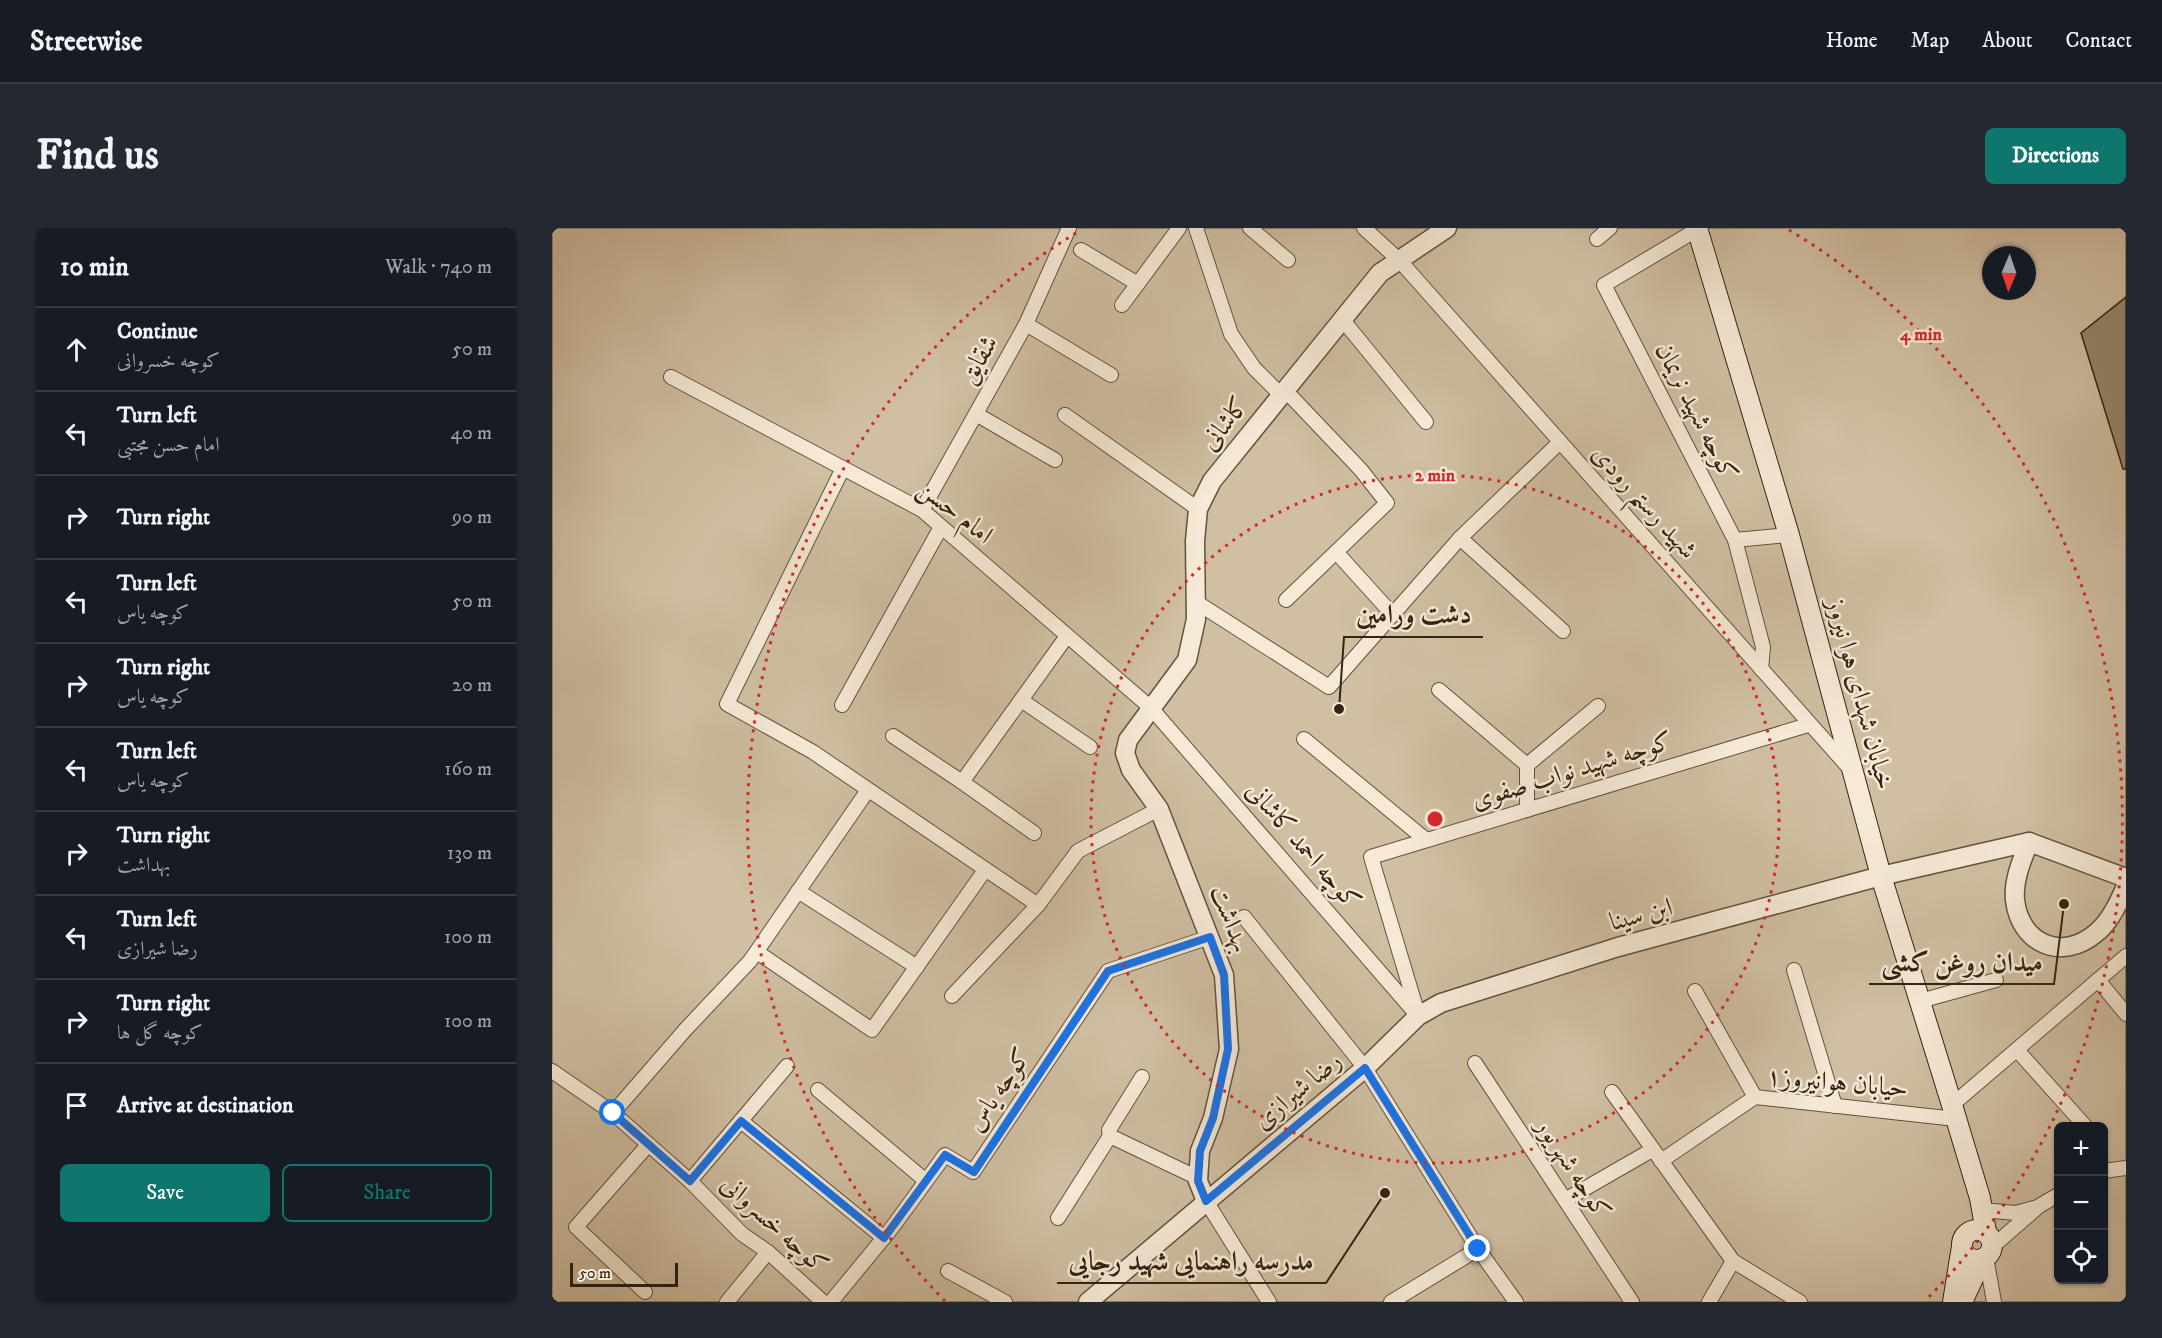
<!DOCTYPE html>
<meta charset="utf-8">
<style>
body{margin:0;font-family:"IM FELL DW Pica",Amiri,serif;background:#242831;color:#f1f3f6}
.controls{position:absolute;right:18px;bottom:18px;display:grid;overflow:hidden;border-radius:9px;box-shadow:0 2px 4px #0004}
.controls button{width:54px;height:54px;display:grid;place-items:center;padding:0;border:0;border-bottom:2px solid #363941;background:#171b24;color:#f1f3f6;font:30px sans-serif}
.compass{position:absolute;left:1430px;top:18px;width:54px;height:54px;border-radius:50%;background:#171b24;box-shadow:0 2px 4px #0004;rotate:182deg}
.scale{position:absolute;left:18px;bottom:15px;width:108px;box-sizing:border-box;padding-left:6px;border:3px solid #312412;border-top:0;font-size:16px;line-height:21px;white-space:nowrap;color:#312412;-webkit-text-stroke:4px #f6ead7;paint-order:stroke}
.stop{position:absolute;width:18px;height:18px;margin:-14px;border:4px solid #1a73e8;border-radius:50%;background:#fff}
.stop.end{background:#1a73e8;border-color:#fff;box-shadow:0 2px 6px #0008}
.list{margin:0;padding:0;list-style:none}
h2{display:flex;justify-content:space-between;align-items:center;height:78px;margin:0;padding:0 24px;font-size:26px}
h2 small{font-size:20px;font-weight:400;color:#9ea1a6}
.list li{display:grid;grid-template-columns:39px 1fr auto;gap:18px;align-items:center;box-sizing:border-box;height:84px;padding:0 24px;border-top:2px solid #363941}
.list b{display:block;font-size:22px;white-space:nowrap}
.list p{margin:0;font-size:20px;white-space:nowrap;color:#9ea1a6}
.list em{font-size:20px;font-style:normal;color:#9ea1a6}
.actions{display:flex;gap:12px;padding:18px 24px}
.actions a{flex:1;padding:14px 0;border:2px solid #0f766e;border-radius:9px;text-align:center;font-size:21px;color:#0f766e}
.actions .main{background:#0f766e;color:#fff}
.icon{flex:none;width:33px;height:33px;fill:none;stroke:currentColor;stroke-width:2;stroke-linecap:round;stroke-linejoin:round}
.map{position:relative;flex:none;width:1574px;height:1074px;overflow:hidden;border-radius:9px}
header{display:flex;align-items:center;gap:36px;box-sizing:border-box;height:84px;padding:0 30px;background:#171b24;border-bottom:2px solid #363941}
header strong{font-size:28px}
nav{display:flex;gap:33px;margin-inline-start:auto;font-size:21px}
.intro{display:flex;align-items:center;justify-content:space-between;box-sizing:border-box;height:144px;padding:0 36px}
h1{margin:0;font-size:42px}
.button{padding:15px 27px;border-radius:9px;background:#0f766e;color:#fff;font-size:21px;font-weight:700}
main{display:flex;gap:36px;padding:0 36px}
aside{flex:1;background:#171b24;border-radius:9px;box-shadow:0 2px 4px #0004}
.map>svg:first-child{display:block}
.green{fill:#d0bfa3;stroke:#80725a;stroke-width:1.5;fill-rule:evenodd}
.building{fill:#95856d;stroke:#312412;stroke-width:1.5}
.lines{fill:none;stroke-linecap:round;stroke-linejoin:round}
.minor-casing{stroke:#61533e;stroke-width:16}
.tertiary-casing{stroke:#61533e;stroke-width:21}
.secondary-casing{stroke:#312412;stroke-width:22}
.minor{stroke:#f6ead7;stroke-width:14}
.tertiary{stroke:#f6ead7;stroke-width:18}
.secondary{stroke:#f6ead7;stroke-width:20}
.route{stroke:#1a73e8;stroke-width:8}
.ring{fill:none;stroke:#d62828;stroke-width:3;stroke-dasharray:3 6}
.labels{text-anchor:middle;dominant-baseline:central;stroke-width:5;stroke-linejoin:round;paint-order:stroke}
.street-label{font-size:26px;fill:#312412;stroke:#f6ead7}
.centre{fill:#d62828;stroke:#f6ead7;stroke-width:3}
.ring-label{font-size:18px;text-anchor:middle;font-weight:bold;fill:#d62828;stroke:#f6ead7;stroke-width:5;stroke-linejoin:round;paint-order:stroke}
.leader{fill:none;stroke:#312412;stroke-width:2}
.callout-dot{fill:#312412;stroke:#f6ead7;stroke-width:2}
.callout-label{font-size:27px;text-anchor:middle;font-weight:bold;fill:#312412;stroke:#f6ead7;stroke-width:5;stroke-linejoin:round;paint-order:stroke}
</style>
<header>
<strong>Streetwise</strong>
<nav><a>Home</a><a>Map</a><a>About</a><a>Contact</a></nav>
</header>
<div class="intro"><h1>Find us</h1><a class="button">Directions</a></div>
<main>
<aside>
<h2>10 min<small>Walk · 740 m</small></h2>
<ul class="list">
<li><svg class="icon" aria-label="ahead" viewBox="0 0 24 24"><path d="M12 20V5M6 11l6-6 6 6"/></svg><div><b>Continue</b><p>کوچه خسروانی</p></div><em>50 m</em></li>
<li><svg class="icon" aria-label="left" viewBox="0 0 24 24"><path d="M17 20v-9H6M10 6l-5 5 5 5"/></svg><div><b>Turn left</b><p>امام حسن مجتبی</p></div><em>40 m</em></li>
<li><svg class="icon" aria-label="right" viewBox="0 0 24 24"><path d="M7 20v-9h11M14 6l5 5-5 5"/></svg><div><b>Turn right</b></div><em>90 m</em></li>
<li><svg class="icon" aria-label="left" viewBox="0 0 24 24"><path d="M17 20v-9H6M10 6l-5 5 5 5"/></svg><div><b>Turn left</b><p>کوچه یاس</p></div><em>50 m</em></li>
<li><svg class="icon" aria-label="right" viewBox="0 0 24 24"><path d="M7 20v-9h11M14 6l5 5-5 5"/></svg><div><b>Turn right</b><p>کوچه یاس</p></div><em>20 m</em></li>
<li><svg class="icon" aria-label="left" viewBox="0 0 24 24"><path d="M17 20v-9H6M10 6l-5 5 5 5"/></svg><div><b>Turn left</b><p>کوچه یاس</p></div><em>160 m</em></li>
<li><svg class="icon" aria-label="right" viewBox="0 0 24 24"><path d="M7 20v-9h11M14 6l5 5-5 5"/></svg><div><b>Turn right</b><p>بهداشت</p></div><em>130 m</em></li>
<li><svg class="icon" aria-label="left" viewBox="0 0 24 24"><path d="M17 20v-9H6M10 6l-5 5 5 5"/></svg><div><b>Turn left</b><p>رضا شیرازی</p></div><em>100 m</em></li>
<li><svg class="icon" aria-label="right" viewBox="0 0 24 24"><path d="M7 20v-9h11M14 6l5 5-5 5"/></svg><div><b>Turn right</b><p>کوچه گل ها</p></div><em>100 m</em></li>
<li><svg class="icon" aria-label="arrive" viewBox="0 0 24 24"><path d="M6 21V4h12l-3 4 3 4H6"/></svg><div><b>Arrive at destination</b></div></li>
</ul>
<div class="actions"><a class="main">Save</a><a>Share</a></div>
</aside>
<div class="map">
<svg width="1574" height="1074" viewBox="0 0 1574 1074">
<rect width="100%" height="100%" fill="#f1dfc1"/>
<filter id="stains"><feTurbulence type="fractalNoise" baseFrequency=".00333" numOctaves="4"/><feColorMatrix values="0 0 0 0 .2 0 0 0 0 .09 0 0 0 0 .02 0 0 0 .5 -.17"/></filter>
<radialGradient id="worn" r=".72"><stop offset=".6" stop-color="#630" stop-opacity="0"/><stop offset="1" stop-color="#630" stop-opacity=".3"/></radialGradient>
<path class="green" d="M0,0h1574v1074h-1574zM1439,27h36v36h-36zM1506,898h46v154h-46z"/>
<polygon class="building" points="1574,69 1574,241 1571,241 1529,105"/>
<g class="lines">
<g class="minor-casing">
<g id="minor">
<polyline points="644,0 679,106 702,140 729,167"/>
<polyline points="698,0 736,32"/>
<polyline points="812,0 848,33 1299,542"/>
<polyline points="1146,1 1052,57 1183,312 1211,419 1209,441"/>
<polyline points="1045,11 1058,0"/>
<polyline points="529,22 586,56"/>
<polyline points="570,77 627,0"/>
<polyline points="790,91 874,194"/>
<polyline points="474,96 559,147"/>
<polyline points="119,149 370,282 599,480 866,788"/>
<polyline points="733,162 809,242 835,275 734,372"/>
<polyline points="424,186 503,232"/>
<polyline points="513,187 646,281"/>
<polyline points="291,240 175,476 261,524 486,677"/>
<polyline points="370,282 474,96 517,0"/>
<polyline points="908,310 1011,403"/>
<polyline points="1183,312 1237,307"/>
<polyline points="785,325 841,387"/>
<polyline points="644,374 777,459 908,310 1007,215"/>
<polyline points="887,462 975,537"/>
<polyline points="469,472 538,519"/>
<polyline points="290,477 389,299"/>
<polyline points="341,508 410,554"/>
<polyline points="752,511 874,612"/>
<polyline points="975,582 975,537 1046,478"/>
<polyline points="482,605 410,554 515,408"/>
<polyline points="246,663 365,739"/>
<polyline points="692,689 813,840 926,1021 964,1074"/>
<polyline points="205,724 320,802 433,642"/>
<polyline points="1242,742 1283,878"/>
<polyline points="1546,752 1574,786"/>
<polyline points="1143,763 1203,869"/>
<polyline points="400,768 486,677 526,623 607,581"/>
<polyline points="1368,773 1444,752"/>
<polyline points="865,783 819,629 1256,497"/>
<polyline points="1465,822 1533,898"/>
<polyline points="923,835 1080,1074"/>
<polyline points="0,843 61,885 138,953 190,1006 216,1024 271,1074"/>
<polyline points="266,862 374,953"/>
<polyline points="1060,864 1181,1033 1248,1074"/>
<polyline points="1400,877 1574,728"/>
<polyline points="61,885 133,802 198,733 316,562"/>
<polyline points="189,893 332,1010"/>
<polyline points="558,908 557,902 590,849"/>
<polyline points="1109,933 1203,869 1404,891"/>
<polyline points="1552,943 1574,940"/>
<polyline points="138,953 235,838"/>
<polyline points="1013,972 1100,922"/>
<polyline points="654,973 717,1074"/>
<polyline points="1430,982 1464,985 1482,980"/>
<polyline points="506,990 558,908 646,950"/>
<polyline points="1440,1019 1487,978 1506,967"/>
<polyline points="1434,1029 1442,1074"/>
<polyline points="396,1043 453,1074"/>
<polyline points="93,1064 24,999 96,917"/>
<polyline points="175,1074 216,1024"/>
<polyline points="279,1074 339,1001 393,927 421,944 556,743 658,709"/>
<polyline points="839,1074 926,1021"/>
<polyline points="1157,1074 1181,1033"/>
</g>
</g>
<g class="tertiary-casing">
<g id="tertiary">
<polyline points="1477,614 1574,650"/>
<polyline points="654,973 646,953 648,923 661,890 677,821 672,747 607,581 579,542 573,525 576,512 635,432 644,391 643,313 646,281 660,253 828,45 895,0"/>
<path d="M536,1074l277,-234 53,-52 23,-13 177,-56 263,-71 148,-34c-7,18 -16,38 -14,58 5,44 47,62 81,33 14,-11 23,-31 30,-47"/>
</g>
</g>
<g class="secondary-casing">
<g id="secondary">
<polyline points="1145,0 1237,307 1329,648 1400,877 1428,970 1434,1004"/>
<circle cx="1425" cy="1017" r="15"/>
<polyline points="1401,1074 1410,1018"/>
<polyline points="1410,1074 1430,1031"/>
</g>
</g>
<use href="#minor" class="minor"/>
<use href="#tertiary" class="tertiary"/>
<use href="#secondary" class="secondary"/>
</g>
<g class="lines">
<polyline class="route" points="61,885 138,953 189,893 332,1010 393,927 422,944 556,743 658,709 672,747 676,821 661,890 648,923 646,953 654,973 813,840 926,1021"/>
</g>
<g class="ring">
<circle cx="883" cy="591" r="344"/>
<path d="M393 1073A687 687 0 0 1 529 2M1237 2A687 687 0 0 1 1373 1073"/>
</g>
<g class="labels">
<g class="street-label">
<text transform="translate(427 132) rotate(-60)">شقایق</text>
<text transform="translate(1144 184) rotate(63)">کوچه شهید نریمان</text>
<text transform="translate(673 196) rotate(-51)">کاشانی</text>
<text transform="translate(1092 274) rotate(48)">شهید رستم رودی</text>
<text transform="translate(403 284) rotate(38)">امام حسن</text>
<text transform="translate(1308 466) rotate(75)">خیابان شهدای هوا نیروز</text>
<text transform="translate(1020 543) rotate(-17)">کوچه شهید نواب صفوی</text>
<text transform="translate(751 618) rotate(49)">کوچه احمد کاشانی</text>
<text transform="translate(1089 687) rotate(-15)">ابن سینا</text>
<text transform="translate(678 691) rotate(69)">بهداشت</text>
<text transform="translate(1285 855) rotate(5)">حیابان هوانیروز۱</text>
<text transform="translate(447 862) rotate(-56)">کوچه یاس</text>
<text transform="translate(746 863) rotate(-40)">رضا شیرازی</text>
<text transform="translate(1021 941) rotate(57)">کوچه شهریور</text>
<text transform="translate(222 997) rotate(42)">کوچه خسروانی</text>
</g>
</g>
<circle cx="883" cy="591" r="9" class="centre"/>
<g class="ring-label">
<text x="1369" y="112">4 min</text>
<text x="883" y="253">2 min</text>
</g>
<path class="leader" d="M787 481L792 409H931M1512 676L1502 756H1317M833 965L774 1055H505"/>
<g class="callout-dot">
<circle cx="787" cy="481" r="6"/>
<circle cx="1512" cy="676" r="6"/>
<circle cx="833" cy="965" r="6"/>
</g>
<g class="callout-label">
<text x="862" y="395">دشت ورامین</text>
<text x="1410" y="743">میدان روغن کشی</text>
<text x="639" y="1042">مدرسه راهنمایی شهید رجایی</text>
</g>
<rect width="100%" height="100%" filter="url(#stains)"/>
<rect width="100%" height="100%" fill="url(#worn)"/>
</svg>
<div class="controls">
<button>+</button>
<button>−</button>
<button><svg class="icon" aria-label="locate" viewBox="0 0 24 24"><circle cx="12" cy="12" r="6"/><path d="M12 2v4M12 18v4M2 12h4M18 12h4"/></svg></button>
</div>
<svg class="compass" viewBox="-18 -18 36 36"><path d="M0-13l5 13h-10z" fill="#e53935"/><path d="M0 13l5-13h-10z" fill="#9ea1a6"/></svg>
<div class="scale">50 m</div>
<div class="stop" style="left:61px;top:885px"></div>
<div class="stop end" style="left:926px;top:1021px"></div>
</div>
</main>
